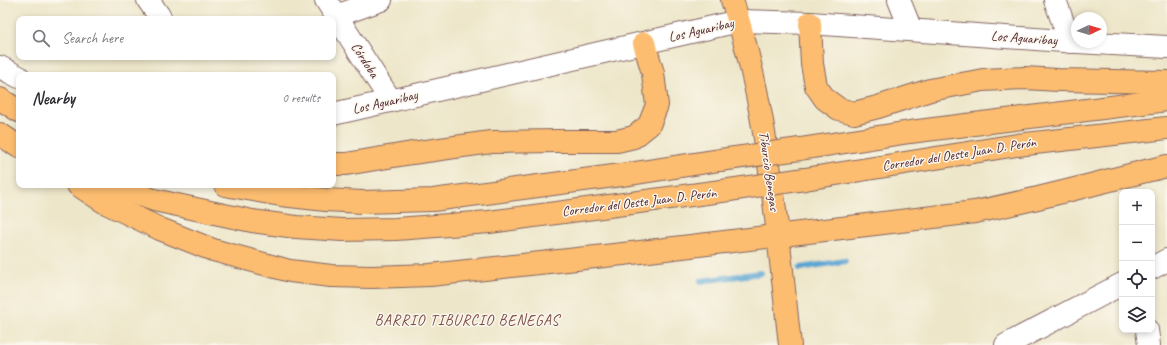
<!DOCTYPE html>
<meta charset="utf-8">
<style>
body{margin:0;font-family:Caveat,sans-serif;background:#f7f7f7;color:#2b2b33}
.controls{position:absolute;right:12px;bottom:12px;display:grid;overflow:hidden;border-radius:8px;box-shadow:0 2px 6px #0003}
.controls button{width:36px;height:36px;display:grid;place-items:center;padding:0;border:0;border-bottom:1px solid #e1e1e2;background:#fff;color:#2b2b33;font:20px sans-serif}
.compass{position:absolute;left:1071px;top:12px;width:36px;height:36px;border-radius:50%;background:#fff;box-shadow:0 2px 6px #0003;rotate:86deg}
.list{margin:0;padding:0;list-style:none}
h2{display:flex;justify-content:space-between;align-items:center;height:52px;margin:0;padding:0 16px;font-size:17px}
h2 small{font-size:13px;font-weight:400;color:#7c7c81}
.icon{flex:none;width:22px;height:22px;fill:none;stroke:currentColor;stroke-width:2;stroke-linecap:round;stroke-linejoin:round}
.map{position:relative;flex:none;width:1167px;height:345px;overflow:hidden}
.search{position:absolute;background:#fff;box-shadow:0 2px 6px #0003;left:16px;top:16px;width:320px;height:44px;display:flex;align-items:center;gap:10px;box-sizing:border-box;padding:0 14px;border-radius:8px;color:#7c7c81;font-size:15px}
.panel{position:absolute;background:#fff;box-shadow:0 2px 6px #0003;left:16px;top:72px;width:320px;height:116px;border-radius:8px}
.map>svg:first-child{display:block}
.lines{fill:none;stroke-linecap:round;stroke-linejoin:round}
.stream{stroke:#59a4d1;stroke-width:6}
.minor-casing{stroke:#836562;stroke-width:24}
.major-casing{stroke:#836562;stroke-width:24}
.highway-casing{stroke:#836562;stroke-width:24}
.minor{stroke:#fff;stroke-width:22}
.major{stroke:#fcbd6f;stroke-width:22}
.highway{stroke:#fcbd6f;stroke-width:22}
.highway-bridge-casing{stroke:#836562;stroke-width:24;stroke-linecap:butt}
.highway-bridge{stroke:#fcbd6f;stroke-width:22}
.labels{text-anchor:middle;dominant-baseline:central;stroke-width:3;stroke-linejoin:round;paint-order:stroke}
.street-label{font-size:14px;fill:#4a1f2b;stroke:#fbf7ec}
.neighbourhood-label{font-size:15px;letter-spacing:1px;fill:#7b4c48;stroke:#fbf7ec}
</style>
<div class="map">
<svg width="1167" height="345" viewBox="0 0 1167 345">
<rect width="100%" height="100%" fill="#fbf7ec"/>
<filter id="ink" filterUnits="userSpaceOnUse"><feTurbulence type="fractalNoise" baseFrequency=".025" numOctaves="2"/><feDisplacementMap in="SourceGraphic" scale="8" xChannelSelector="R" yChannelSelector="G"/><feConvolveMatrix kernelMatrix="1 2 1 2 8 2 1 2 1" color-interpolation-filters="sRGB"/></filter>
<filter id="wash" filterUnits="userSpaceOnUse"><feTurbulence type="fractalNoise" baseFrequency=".012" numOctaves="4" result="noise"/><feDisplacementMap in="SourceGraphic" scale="16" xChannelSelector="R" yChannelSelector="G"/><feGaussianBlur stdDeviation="0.9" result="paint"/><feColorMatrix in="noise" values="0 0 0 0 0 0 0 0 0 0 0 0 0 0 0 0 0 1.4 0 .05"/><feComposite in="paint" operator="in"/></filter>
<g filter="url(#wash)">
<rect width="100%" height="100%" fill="#ede6c9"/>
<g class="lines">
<g class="stream">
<polyline points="800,268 845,261"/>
<polyline points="701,281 761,273"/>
</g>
</g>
</g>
<g filter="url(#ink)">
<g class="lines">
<g class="minor-casing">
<g id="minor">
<polyline points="148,0 160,17"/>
<polyline points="326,0 391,101"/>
<polyline points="899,0 911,30"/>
<polyline points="1055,0 1070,42"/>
<polyline points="336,16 381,0"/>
<polyline points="1077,42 1167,47"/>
<polyline points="0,67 19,77"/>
<polyline points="333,114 739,21 810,23 1077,42"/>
<polyline points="1152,268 1167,260"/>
<polyline points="1147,330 1149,345"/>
<polyline points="1006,345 1122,284"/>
</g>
</g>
<g class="major-casing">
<path id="major" d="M732,0c37,111 45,230 58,345"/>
</g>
<g class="highway-casing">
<g id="highway">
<polyline points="810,23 812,64 816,86 825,99 839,109 854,113 878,107 930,90 983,80 1025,78 1058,80 1167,82"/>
<polyline points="0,99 19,111"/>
<polyline points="0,134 19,147"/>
<polyline points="800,149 910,132 1167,100"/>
<polyline points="333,164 346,164 412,153 491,142 559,141 617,141 634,137 649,125 657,105 653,73 644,43"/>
<polyline points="805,179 1017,145 1167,128"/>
<path d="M78,185l26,17 56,27 53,21 77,21 41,5 41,1 58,-2 202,-22 343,-41c65,-13 128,-31 192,-46"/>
<polyline points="112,185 154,200 252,221 296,227 342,230 396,229 489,222 729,190"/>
<polyline points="225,185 281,195 326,200 362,202 433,200 629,174 720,160"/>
</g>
</g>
<use href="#minor" class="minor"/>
<use href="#major" class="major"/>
<use href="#highway" class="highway"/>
<g class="highway-bridge-casing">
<g id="highway-bridge">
<polyline points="720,160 800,149"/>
<polyline points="729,190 805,179"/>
</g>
</g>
<use href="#highway-bridge" class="highway-bridge"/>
</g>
</g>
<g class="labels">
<g class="street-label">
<text transform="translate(701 30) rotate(-13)">Los Aguaribay</text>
<text transform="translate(1024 38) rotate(4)">Los Aguaribay</text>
<text transform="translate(365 60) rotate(57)">Córdoba</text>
<text transform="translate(385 102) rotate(-13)">Los Aguaribay</text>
<text transform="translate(959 154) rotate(-9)">Corredor del Oeste Juan D. Perón</text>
<text transform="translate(769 171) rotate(82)">Tiburcio Benegas</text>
<text transform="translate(639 202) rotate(-7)">Corredor del Oeste Juan D. Perón</text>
</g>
<g class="neighbourhood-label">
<text x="467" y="320">BARRIO TIBURCIO BENEGAS</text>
</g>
</g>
</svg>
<div class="controls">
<button>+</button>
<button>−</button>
<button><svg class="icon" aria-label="locate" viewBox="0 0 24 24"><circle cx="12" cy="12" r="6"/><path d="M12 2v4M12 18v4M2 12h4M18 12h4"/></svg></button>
<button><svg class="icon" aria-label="layers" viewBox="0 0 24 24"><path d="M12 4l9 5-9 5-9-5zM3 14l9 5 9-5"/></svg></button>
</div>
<svg class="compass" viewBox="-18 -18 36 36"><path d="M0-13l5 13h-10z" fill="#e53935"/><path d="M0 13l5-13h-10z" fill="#7c7c81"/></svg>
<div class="search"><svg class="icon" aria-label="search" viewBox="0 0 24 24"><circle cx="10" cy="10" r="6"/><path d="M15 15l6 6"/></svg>Search here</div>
<section class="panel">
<h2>Nearby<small>0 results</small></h2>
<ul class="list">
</ul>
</section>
</div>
